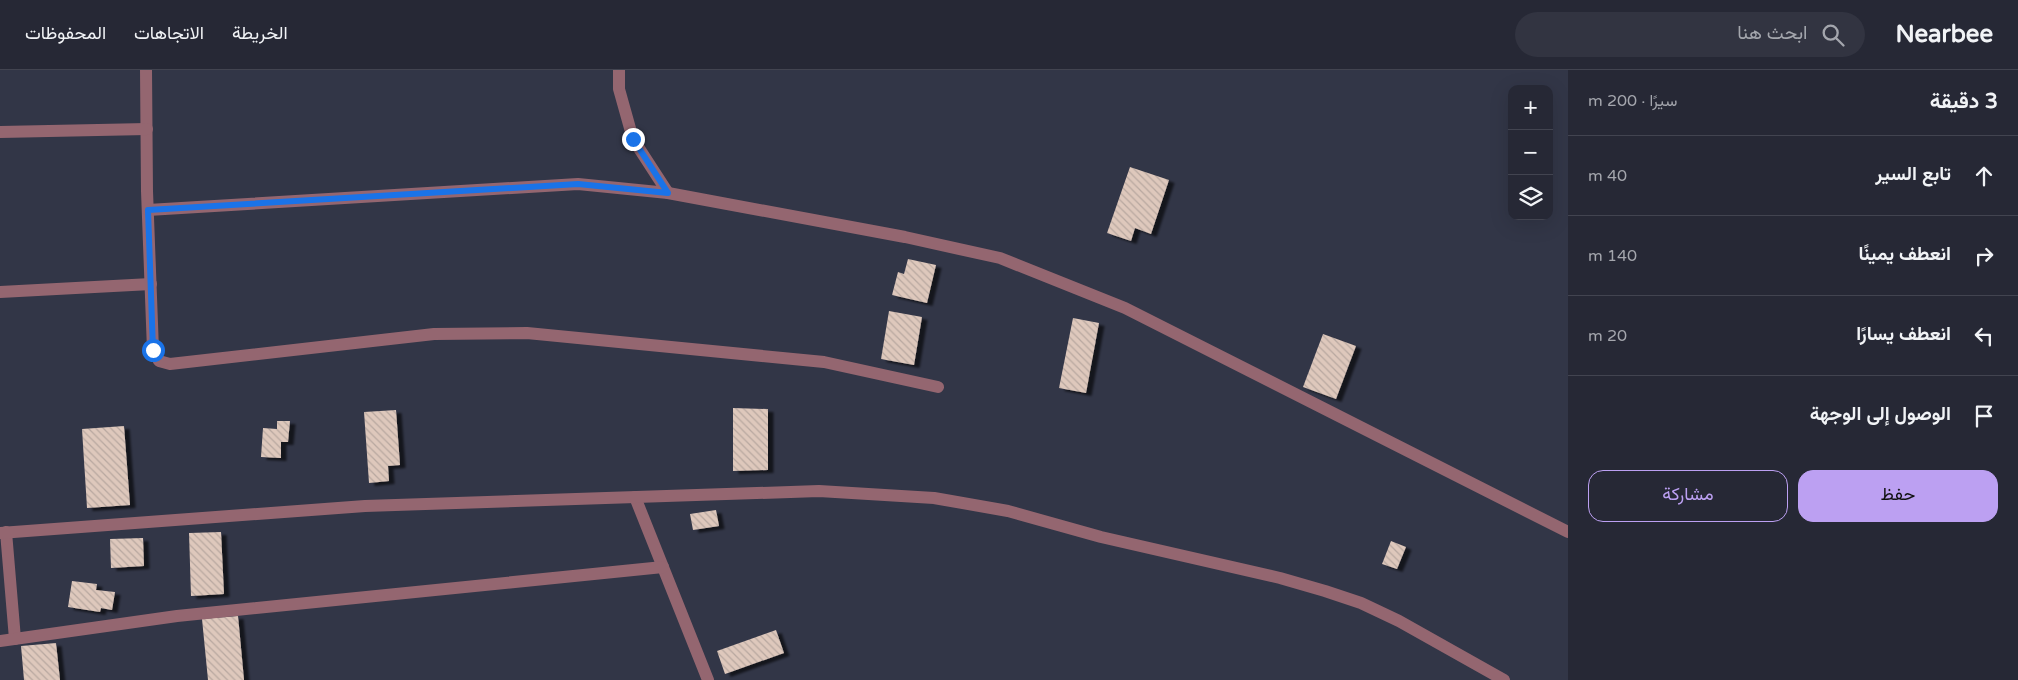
<!DOCTYPE html>
<html lang="ar">
<meta charset="utf-8">
<style>
body{margin:0;font-family:"Varela Round",Vazirmatn,sans-serif;background:#323441;color:#f1f3f6;direction:rtl}
.controls{position:absolute;right:15px;top:15px;display:grid;overflow:hidden;border-radius:10px;box-shadow:0 5px 20px #0002}
.controls button{width:45px;height:45px;display:grid;place-items:center;padding:0;border:0;border-bottom:1px solid #424450;background:#262835;color:#f1f3f6;font:25px sans-serif}
.stop{position:absolute;width:15px;height:15px;margin:-11px;border:4px solid #1a73e8;border-radius:50%;background:#fff}
.stop.end{background:#1a73e8;border-color:#fff;box-shadow:0 1px 5px #0008}
.list{margin:0;padding:0;list-style:none}
h2{display:flex;justify-content:space-between;align-items:center;height:65px;margin:0;padding:0 20px;font-size:21px}
h2 small{font-size:16px;font-weight:400;color:#a4a6ad}
.list li{display:grid;grid-template-columns:32px 1fr auto;gap:15px;align-items:center;box-sizing:border-box;height:80px;padding:0 20px;border-top:1px solid #424450}
.list b{display:block;font-size:19px;white-space:nowrap}
.list em{font-size:16px;font-style:normal;color:#a4a6ad}
.actions{display:flex;gap:10px;padding:15px 20px}
.actions a{flex:1;padding:11px 0;border:1px solid #bca0f2;border-radius:15px;text-align:center;font-size:18px;color:#bca0f2}
.actions .main{background:#bca0f2;color:#111}
.icon{flex:none;width:28px;height:28px;fill:none;stroke:currentColor;stroke-width:2;stroke-linecap:round;stroke-linejoin:round}
.map{position:relative;flex:none;width:1568px;height:610px;overflow:hidden;direction:ltr}
header{display:flex;align-items:center;gap:30px;box-sizing:border-box;height:70px;padding:0 25px;background:#262835;border-bottom:1px solid #424450}
header strong{font-size:24px}
nav{display:flex;gap:28px;margin-inline-start:auto;font-size:18px}
.search{width:350px;height:45px;background:#323441;display:flex;align-items:center;gap:12px;box-sizing:border-box;padding:0 18px;border-radius:28px;color:#a4a6ad;font-size:19px}
main{display:flex}
aside{flex:1;background:#262835}
.map>svg:first-child{display:block}
.building{fill:url(#building-back-hatch);filter:url(#shadow)}
.lines{fill:none;stroke-linecap:round;stroke-linejoin:round}
.minor{stroke:#946670;stroke-width:12}
.route{stroke:#1a73e8;stroke-width:6}
</style>
<header>
<strong>Nearbee</strong>
<div class="search"><svg class="icon" aria-label="search" viewBox="0 0 24 24"><circle cx="10" cy="10" r="6"/><path d="M15 15l6 6"/></svg>ابحث هنا</div>
<nav><a>الخريطة</a><a>الاتجاهات</a><a>المحفوظات</a></nav>
</header>
<main>
<aside>
<h2>3 دقيقة<small>سيرًا · 200 m</small></h2>
<ul class="list">
<li><svg class="icon" aria-label="ahead" viewBox="0 0 24 24"><path d="M12 20V5M6 11l6-6 6 6"/></svg><div><b>تابع السير</b></div><em>40 m</em></li>
<li><svg class="icon" aria-label="right" viewBox="0 0 24 24"><path d="M7 20v-9h11M14 6l5 5-5 5"/></svg><div><b>انعطف يمينًا</b></div><em>140 m</em></li>
<li><svg class="icon" aria-label="left" viewBox="0 0 24 24"><path d="M17 20v-9H6M10 6l-5 5 5 5"/></svg><div><b>انعطف يسارًا</b></div><em>20 m</em></li>
<li><svg class="icon" aria-label="arrive" viewBox="0 0 24 24"><path d="M6 21V4h12l-3 4 3 4H6"/></svg><div><b>الوصول إلى الوجهة</b></div></li>
</ul>
<div class="actions"><a class="main">حفظ</a><a>مشاركة</a></div>
</aside>
<div class="map">
<svg width="1568" height="610" viewBox="0 0 1568 610">
<defs>
<pattern id="building-back-hatch" width="6" height="6" patternUnits="userSpaceOnUse" patternTransform="scale(1.25)"><rect width="6" height="6" fill="#dec8bc"/><path d="M-1 5l2 2M0 0l6 6M5-1l2 2" fill="none" stroke="#b8a8a0"/></pattern>
<filter id="shadow"><feDropShadow dx="5.5" dy="3" stdDeviation="1" flood-color="#0009"/></filter>
</defs>
<rect width="100%" height="100%" fill="#323647"/>
<g class="building">
<polygon points="1130,97 1169,110 1151,164 1135,158 1131,171 1107,163"/>
<polygon points="908,189 936,195 927,233 892,225 898,202 904,204"/>
<polygon points="889,241 922,247 914,295 881,289"/>
<polygon points="1073,248 1099,253 1086,323 1059,318"/>
<polygon points="1323,264 1356,276 1336,329 1303,317"/>
<polygon points="733,338 768,339 768,400 733,401"/>
<polygon points="396,340 400,395 388,396 389,411 369,413 364,342"/>
<polygon points="277,351 290,351 288,372 281,372 281,388 261,387 263,358 277,359"/>
<polygon points="124,356 130,435 87,438 82,359"/>
<polygon points="716,440 719,456 693,460 690,444"/>
<polygon points="221,462 224,524 191,526 189,463"/>
<polygon points="143,468 144,496 111,498 110,469"/>
<polygon points="1391,471 1406,477 1397,499 1382,494"/>
<polygon points="72,511 97,514 96,520 115,522 112,540 101,538 100,542 68,537"/>
<polygon points="238,546 244,610 208,610 202,549"/>
<polygon points="776,560 784,583 725,604 717,581"/>
<polygon points="56,573 60,610 24,610 21,576"/>
</g>
<g class="lines">
<g class="minor">
<polyline points="146,0 147,121 153,280 159,291 170,294 434,264 527,263 824,292 938,317"/>
<polyline points="619,0 619,19 633,69 668,123"/>
<polyline points="0,62 147,59"/>
<polyline points="148,140 578,114 668,123 905,167 1000,188 1125,238 1568,462"/>
<polyline points="0,222 151,214"/>
<polyline points="635,427 708,610"/>
<polyline points="6,462 15,569"/>
<polyline points="0,463 365,436 819,421 934,428 1008,441 1101,467 1280,508 1325,521 1361,533 1399,551 1504,610"/>
<polyline points="0,571 177,546 663,497"/>
</g>
</g>
<g class="lines">
<polyline class="route" points="153,280 148,140 578,114 668,123 633,69"/>
</g>
</svg>
<div class="controls">
<button>+</button>
<button>−</button>
<button><svg class="icon" aria-label="layers" viewBox="0 0 24 24"><path d="M12 4l9 5-9 5-9-5zM3 14l9 5 9-5"/></svg></button>
</div>
<div class="stop" style="left:153px;top:280px"></div>
<div class="stop end" style="left:633px;top:69px"></div>
</div>
</main>
